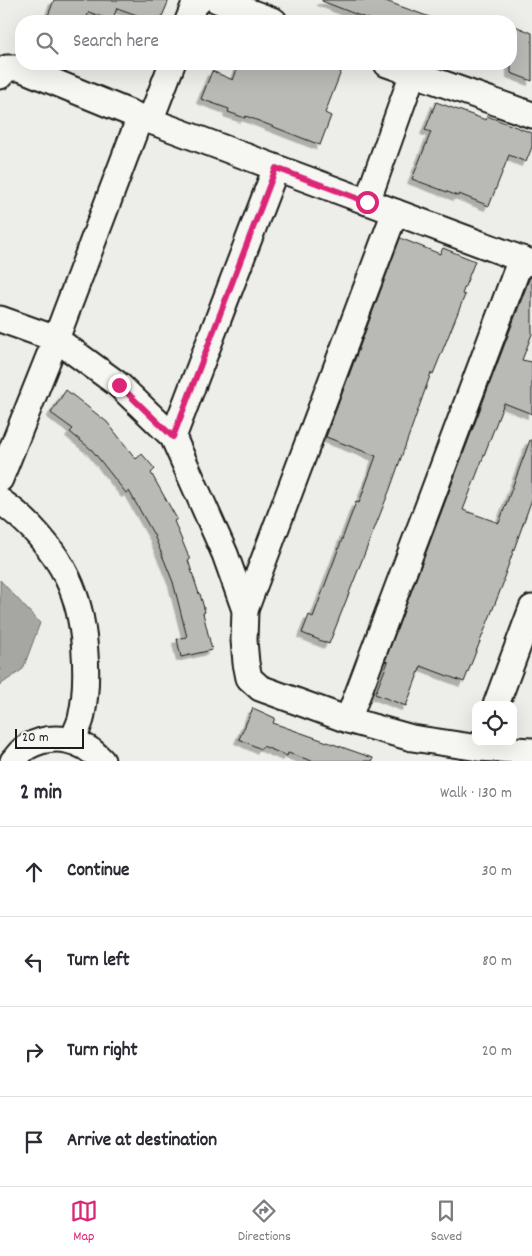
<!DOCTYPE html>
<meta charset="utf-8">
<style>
body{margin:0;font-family:Dekko,sans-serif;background:#f7f7f7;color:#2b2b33}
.controls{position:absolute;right:15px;bottom:15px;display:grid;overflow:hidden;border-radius:10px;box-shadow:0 5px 20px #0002}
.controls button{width:45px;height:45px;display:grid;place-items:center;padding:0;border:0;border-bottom:1px solid #e1e1e2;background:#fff;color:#2b2b33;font:25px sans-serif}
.scale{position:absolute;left:15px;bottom:12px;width:69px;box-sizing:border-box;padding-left:5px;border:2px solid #1c1c1c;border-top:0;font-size:14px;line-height:18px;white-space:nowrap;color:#1c1c1c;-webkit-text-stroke:4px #f6f6f2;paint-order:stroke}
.stop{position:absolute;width:15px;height:15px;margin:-11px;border:4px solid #db2777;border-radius:50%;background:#fff}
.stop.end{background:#db2777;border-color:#fff;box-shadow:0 1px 5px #0008}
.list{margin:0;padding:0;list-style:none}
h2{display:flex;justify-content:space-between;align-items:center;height:65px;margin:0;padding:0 20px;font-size:21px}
h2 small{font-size:16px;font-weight:400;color:#7c7c81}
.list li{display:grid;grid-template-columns:32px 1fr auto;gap:15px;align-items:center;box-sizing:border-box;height:90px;padding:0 20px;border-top:1px solid #e1e1e2}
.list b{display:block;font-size:19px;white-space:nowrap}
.list em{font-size:16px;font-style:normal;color:#7c7c81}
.icon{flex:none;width:28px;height:28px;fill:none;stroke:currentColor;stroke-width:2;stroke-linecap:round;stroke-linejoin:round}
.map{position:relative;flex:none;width:532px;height:761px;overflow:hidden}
.search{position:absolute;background:#fff;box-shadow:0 5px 20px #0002;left:15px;right:15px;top:15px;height:55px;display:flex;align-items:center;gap:12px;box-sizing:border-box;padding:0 18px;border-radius:20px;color:#7c7c81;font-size:19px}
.sheet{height:425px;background:#fff}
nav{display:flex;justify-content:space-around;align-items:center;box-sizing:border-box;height:70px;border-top:1px solid #e1e1e2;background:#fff;font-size:14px;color:#7c7c81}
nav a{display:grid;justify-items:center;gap:2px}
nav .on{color:#db2777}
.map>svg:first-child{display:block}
.water{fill:#a6a6a3;stroke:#6f6f6d}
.building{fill:#b9b9b6;stroke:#1c1c1c;filter:url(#shadow)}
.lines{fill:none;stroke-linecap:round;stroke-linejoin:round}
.minor-casing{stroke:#1c1c1c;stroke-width:29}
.minor{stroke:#f6f6f2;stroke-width:25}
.route{stroke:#db2777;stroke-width:6}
</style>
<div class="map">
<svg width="532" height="761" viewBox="0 0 532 761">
<defs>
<filter id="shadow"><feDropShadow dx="-4.5" dy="4.5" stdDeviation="0" flood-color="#0004"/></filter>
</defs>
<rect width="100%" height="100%" fill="#edede9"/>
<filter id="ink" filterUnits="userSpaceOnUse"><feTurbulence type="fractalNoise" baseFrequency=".02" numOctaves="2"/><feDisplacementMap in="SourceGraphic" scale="10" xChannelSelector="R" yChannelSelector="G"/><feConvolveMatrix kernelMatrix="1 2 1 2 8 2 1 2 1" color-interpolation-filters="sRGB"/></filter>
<g filter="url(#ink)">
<polygon class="water" points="0,580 40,623 23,669 0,685"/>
<g class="building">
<polygon points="54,0 169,0 160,21 154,21 117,8 112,21 89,12 85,21 46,21"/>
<polygon points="322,0 383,0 435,19 434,21 373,21 322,1"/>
<polygon points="515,26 532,33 532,81 511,73 511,36"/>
<polygon points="239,64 344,64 325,113 331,116 320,145 246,116 245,118 228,112 229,109 201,99 212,71 233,80"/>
<polygon points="436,102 486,120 487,116 532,133 532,147 526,162 509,155 489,206 459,194 458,196 412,179 431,132 425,130"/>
<polygon points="400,238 440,254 443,248 475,261 462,294 465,295 433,374 431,373 390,489 329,644 302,633 309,615 313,617 356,502 359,503 376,456 326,437"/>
<polygon points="530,277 532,277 532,334 522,360 532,362 532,414 504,403 463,510 499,523 530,440 532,440 532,499 503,580 504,581 464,682 421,666 406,706 375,694 388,662 385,661"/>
<polygon points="66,390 107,422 136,459 142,454 155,469 151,473 177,519 174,521 190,560 188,560 199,594 200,594 205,612 203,613 212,650 181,657 177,639 187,637 173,582 154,535 129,491 126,493 92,450 70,432 73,429 51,413"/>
<polygon points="253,708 275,718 273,723 373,758 373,761 312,761 288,753 287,756 263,746 261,749 239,739"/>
</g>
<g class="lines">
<g class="minor-casing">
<g id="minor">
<polyline points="217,0 274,21"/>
<polyline points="188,21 194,6 200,0"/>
<polyline points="387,64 532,115"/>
<polyline points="0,76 7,68 20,68 140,117 532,263"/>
<polyline points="150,121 172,64"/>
<polyline points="367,202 413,73"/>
<polyline points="0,319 56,339 119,385 173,437 225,554 245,610 244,640 246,663 249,678 260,688 348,720 412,738 479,748"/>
<polyline points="173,437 276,168"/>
<polyline points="0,479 56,339 140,117"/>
<path d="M0,501c27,18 54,48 68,78 18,37 22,100 13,140 -2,7 -6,14 -8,21"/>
<polyline points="245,610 395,212"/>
<polyline points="496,705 532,608"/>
<polyline points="348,720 521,259"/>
<polyline points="482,742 479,748 532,751"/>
<path d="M13,761c4,-4 8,-11 14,-14 26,-15 56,-8 75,14"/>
</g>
</g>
<use href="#minor" class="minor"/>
</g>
</g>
<g class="lines" filter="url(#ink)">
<polyline class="route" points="119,385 173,437 276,168 367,202"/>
</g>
</svg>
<div class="controls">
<button><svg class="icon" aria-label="locate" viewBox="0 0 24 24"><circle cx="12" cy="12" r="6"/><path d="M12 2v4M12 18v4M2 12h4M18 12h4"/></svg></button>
</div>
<div class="scale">20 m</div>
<div class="stop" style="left:367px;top:202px"></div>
<div class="stop end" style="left:119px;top:385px"></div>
<div class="search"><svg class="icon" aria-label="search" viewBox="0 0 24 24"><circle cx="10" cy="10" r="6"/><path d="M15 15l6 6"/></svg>Search here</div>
</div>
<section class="sheet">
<h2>2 min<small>Walk · 130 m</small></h2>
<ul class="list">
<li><svg class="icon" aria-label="ahead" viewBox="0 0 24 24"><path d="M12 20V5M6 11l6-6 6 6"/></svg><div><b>Continue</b></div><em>30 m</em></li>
<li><svg class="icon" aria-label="left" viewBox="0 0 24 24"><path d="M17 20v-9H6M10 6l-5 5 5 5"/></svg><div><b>Turn left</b></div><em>80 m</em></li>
<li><svg class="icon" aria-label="right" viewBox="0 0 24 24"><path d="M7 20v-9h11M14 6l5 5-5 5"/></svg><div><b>Turn right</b></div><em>20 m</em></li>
<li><svg class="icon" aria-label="arrive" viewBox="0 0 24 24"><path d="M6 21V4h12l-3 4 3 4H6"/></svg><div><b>Arrive at destination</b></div></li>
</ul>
</section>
<nav>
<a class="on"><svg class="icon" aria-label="map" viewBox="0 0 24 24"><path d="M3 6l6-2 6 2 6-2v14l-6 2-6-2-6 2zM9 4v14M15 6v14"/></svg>Map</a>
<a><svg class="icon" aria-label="directions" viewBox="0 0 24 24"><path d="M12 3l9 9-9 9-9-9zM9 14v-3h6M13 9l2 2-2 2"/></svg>Directions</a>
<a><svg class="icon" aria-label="saved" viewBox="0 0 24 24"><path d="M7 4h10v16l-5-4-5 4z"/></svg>Saved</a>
</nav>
